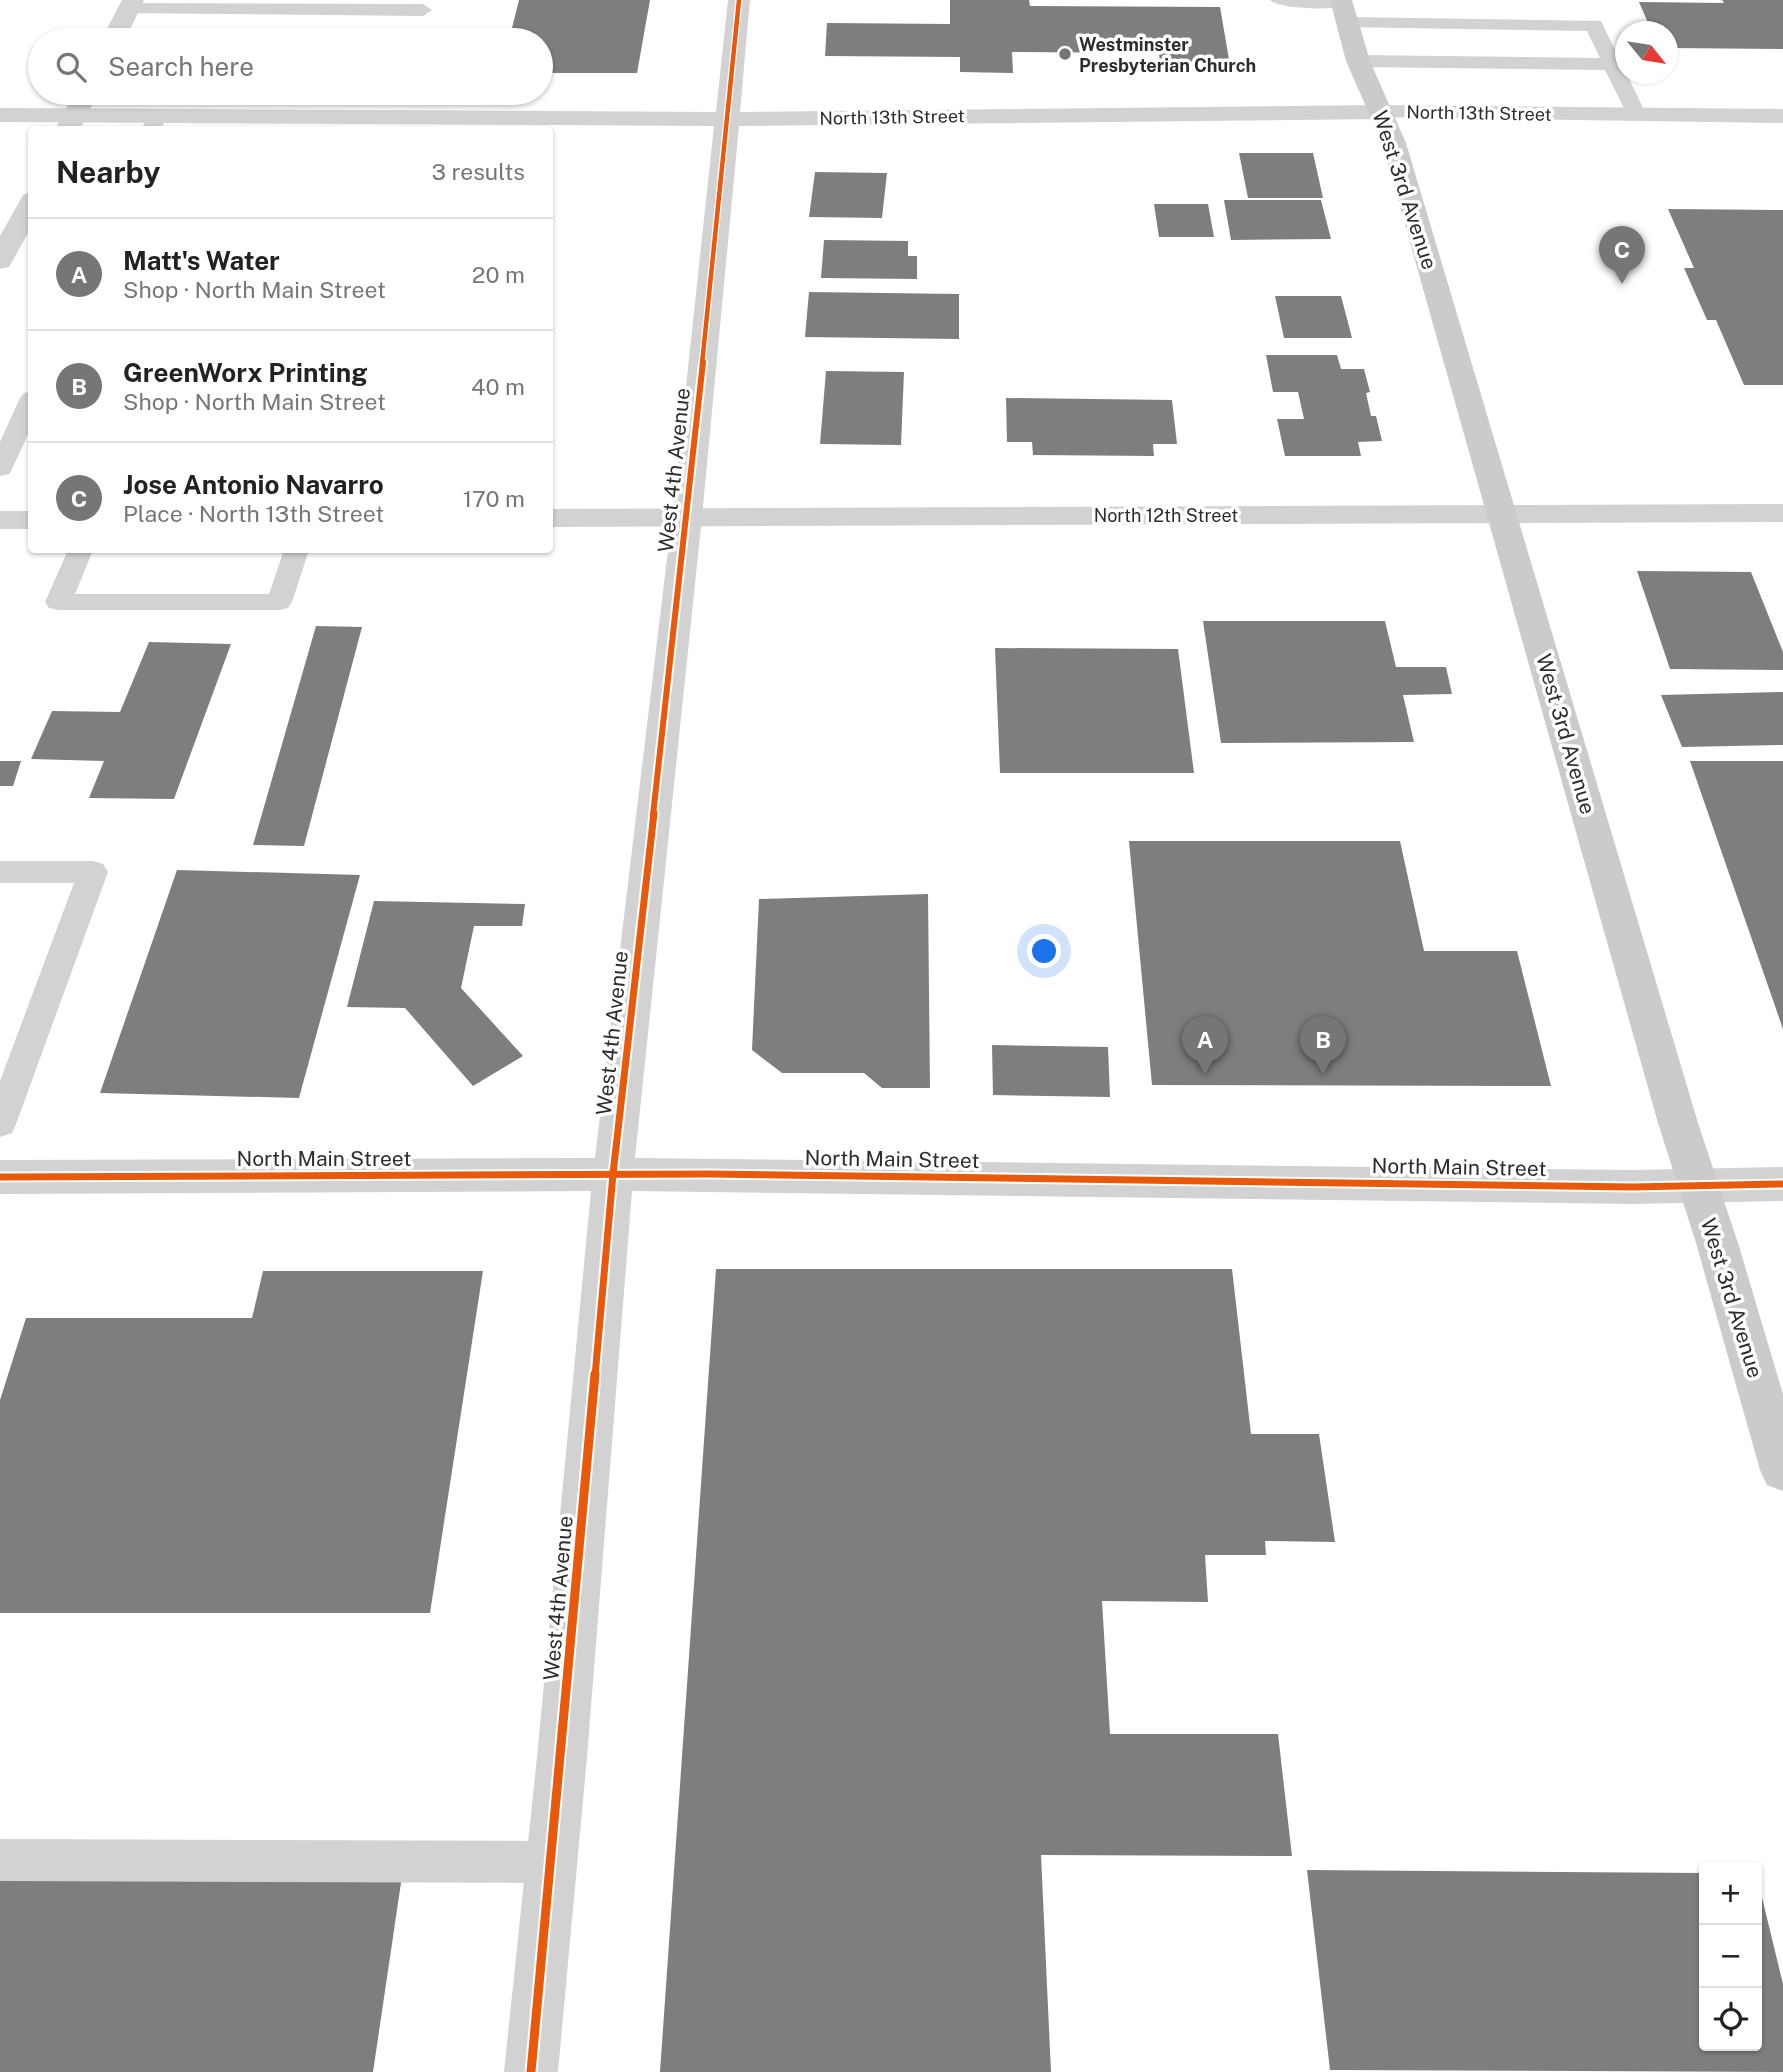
<!DOCTYPE html>
<meta charset="utf-8">
<style>
body{margin:0;font-family:"Public Sans",sans-serif;background:#f2f2f2;color:#222}
.controls{position:absolute;right:21px;bottom:21px;display:grid;overflow:hidden;border-radius:7px;box-shadow:0 2px 5px #0004}
.controls button{width:63px;height:63px;display:grid;place-items:center;padding:0;border:0;border-bottom:2px solid #e0e0e0;background:#fff;color:#222;font:35px sans-serif}
.compass{position:absolute;left:1615px;top:21px;width:63px;height:63px;border-radius:50%;background:#fff;box-shadow:0 2px 5px #0004;rotate:120deg}
.you{position:absolute;left:1045px;top:952px;width:24px;height:24px;margin:-18px;border:5px solid #fff;border-radius:50%;background:#1a73e8;box-shadow:0 0 0 10px #1a73e833}
.badge{display:grid;place-items:center;width:46px;height:46px;border-radius:50%;background:#767676;color:#fff;font-size:23px;font-weight:700}
.pin{position:absolute;translate:-50% -58px;filter:drop-shadow(0 2px 4px #0008)}
.pin::after{content:'';position:absolute;top:37px;width:24px;height:21px;background:inherit;clip-path:polygon(0 0,100% 0,50% 100%)}
.list{margin:0;padding:0;list-style:none}
h2{display:flex;justify-content:space-between;align-items:center;height:91px;margin:0;padding:0 28px;font-size:30px}
h2 small{font-size:23px;font-weight:400;color:#767676}
.list li{display:grid;grid-template-columns:46px 1fr auto;gap:21px;align-items:center;box-sizing:border-box;height:112px;padding:0 28px;border-top:2px solid #e0e0e0}
.list b{display:block;font-size:26px;white-space:nowrap}
.list p{margin:0;font-size:23px;white-space:nowrap;color:#767676}
.list em{font-size:23px;font-style:normal;color:#767676}
.icon{flex:none;width:38px;height:38px;fill:none;stroke:currentColor;stroke-width:2;stroke-linecap:round;stroke-linejoin:round}
.map{position:relative;flex:none;width:1783px;height:2072px;overflow:hidden}
.search{position:absolute;background:#fff;box-shadow:0 2px 5px #0004;left:28px;top:28px;width:525px;height:77px;display:flex;align-items:center;gap:18px;box-sizing:border-box;padding:0 24px;border-radius:38px;color:#767676;font-size:26px}
.panel{position:absolute;background:#fff;box-shadow:0 2px 5px #0004;left:28px;top:126px;width:525px;height:427px;border-radius:7px}
.map>svg:first-child{display:block}
.building{fill:#7e7e7e}
.lines{fill:none;stroke-linecap:round;stroke-linejoin:round}
.service{fill:#d2d2d2;fill-rule:evenodd}
.minor{fill:#d2d2d2;fill-rule:evenodd}
.tertiary{fill:#d2d2d2;fill-rule:evenodd}
.secondary{fill:#cbcbcb;fill-rule:evenodd}
.cycleway-far3-casing{stroke:#fff;stroke-width:7}
.cycleway-far2-casing{stroke:#fff;stroke-width:10}
.cycleway-far1-casing{stroke:#fff;stroke-width:11}
.cycleway-casing{stroke:#fff;stroke-width:13}
.cycleway-far3{stroke:#e8590c;stroke-width:4.5}
.cycleway-far2{stroke:#e8590c;stroke-width:6}
.cycleway-far1{stroke:#e8590c;stroke-width:7}
.cycleway{stroke:#e8590c;stroke-width:9}
.poi-dot{fill:#767676;stroke:#fff;stroke-width:2.5}
.labels{text-anchor:middle;dominant-baseline:central;stroke-width:7;stroke-linejoin:round;paint-order:stroke}
.far-poi-label{font-size:18px;font-weight:bold;fill:#2d2d2d;stroke:#fff;text-anchor:start}
.far-street-label{font-size:18px;fill:#2d2d2d;stroke:#fff}
.street-label{font-size:21px;fill:#2d2d2d;stroke:#fff}
</style>
<div class="map">
<svg width="1783" height="2072" viewBox="0 0 1783 2072">
<rect width="100%" height="100%" fill="#fff"/>
<g class="building">
<polygon points="519,0 650,0 637,73 541,73 541,40 509,40"/>
<polygon points="950,0 1029,0 1030,6 1220,7 1231,71 1161,71 1159,53 1012,52 1013,73 960,72 960,57 825,56 827,23 950,24"/>
<polygon points="1722,0 1783,0 1783,49 1668,48 1668,32 1652,32 1639,2 1724,3"/>
<polygon points="173,31 430,31 427,40 169,40"/>
<polygon points="1239,153 1313,153 1323,198 1248,198"/>
<polygon points="815,172 887,173 882,218 809,217"/>
<polygon points="1224,200 1321,200 1331,239 1231,240"/>
<polygon points="1154,204 1208,204 1214,237 1159,237"/>
<polygon points="1668,209 1783,210 1783,385 1744,385 1716,320 1707,320 1684,268 1694,268"/>
<polygon points="824,240 908,241 908,256 917,256 917,279 821,278"/>
<polygon points="809,292 959,294 959,339 805,337"/>
<polygon points="1275,296 1341,296 1352,338 1284,338"/>
<polygon points="1266,355 1337,355 1341,369 1364,369 1370,392 1366,393 1371,416 1376,416 1382,441 1358,442 1361,456 1285,456 1277,419 1304,419 1298,392 1273,392"/>
<polygon points="826,371 904,372 901,445 820,444"/>
<polygon points="1006,398 1172,400 1177,444 1153,444 1154,456 1033,455 1032,442 1007,442"/>
<polygon points="1637,571 1751,572 1783,652 1783,670 1670,669"/>
<polygon points="1203,621 1385,621 1396,667 1446,667 1452,694 1403,695 1414,742 1221,743"/>
<polygon points="316,626 362,627 304,846 253,845"/>
<polygon points="149,642 231,644 174,799 89,798 104,761 31,759 52,711 120,712"/>
<polygon points="995,648 1178,649 1194,773 1000,773"/>
<polygon points="1783,692 1783,745 1682,747 1661,695"/>
<polygon points="0,761 21,761 13,786 0,786"/>
<polygon points="1690,761 1783,761 1783,1029"/>
<polygon points="1129,841 1400,841 1424,951 1517,951 1551,1086 1152,1085"/>
<polygon points="177,870 360,875 299,1098 100,1093"/>
<polygon points="928,894 930,1088 882,1088 864,1073 782,1073 752,1050 759,899"/>
<polygon points="374,901 525,904 522,926 474,926 461,988 523,1056 473,1086 405,1008 347,1007"/>
<polygon points="992,1045 1108,1047 1110,1097 993,1095"/>
<polygon points="716,1269 1232,1269 1251,1434 1319,1434 1335,1542 1265,1541 1266,1555 1205,1555 1208,1602 1102,1601 1110,1734 1278,1734 1292,1856 1041,1855 1051,2072 660,2072"/>
<polygon points="263,1271 483,1271 430,1613 0,1613 0,1400 26,1318 252,1318"/>
<polygon points="1307,1870 1704,1873 1704,2046 1757,2046 1758,1881 1783,1984 1783,2072 1330,2070"/>
<polygon points="0,1875 402,1876 373,2072 0,2072"/>
</g>
<g class="lines">
<g class="service">
<path d="M1270,0h79l2,3c-7,9 -74,6 -81,-3z"/>
<polygon points="128,3 423,4 432,10 423,16 121,13 119,9"/>
<polygon points="1348,17 1601,21 1647,116 1644,120 1630,120 1605,70 1358,67 1348,61 1358,55 1600,58 1587,31 1341,27 1339,23"/>
<polygon points="157,109 164,111 167,115 161,130 141,130 150,111"/>
<polygon points="32,391 32,426 12,469 9,474 0,476 0,442 20,398 24,393"/>
<polygon points="68,550 93,550 75,594 269,594 284,550 309,550 292,602 288,608 279,610 58,610 49,608 45,602"/>
<polygon points="0,861 93,861 103,864 108,872 16,1124 12,1133 0,1137 0,1081 74,883 0,883"/>
<polygon points="0,1839 551,1841 566,1847 572,1862 566,1877 551,1883 0,1881"/>
</g>
<g class="minor">
<polygon points="728,0 750,0 740,112 1381,105 1390,107 1393,112 1390,117 1381,119 739,126 702,517 635,1158 1632,1170 1783,1167 1783,1201 1632,1204 632,1191 587,1757 558,2072 504,2072 537,1757 591,1191 0,1194 0,1160 595,1158 672,517 714,126 0,122 0,108 716,112"/>
<polygon points="1783,504 1783,522 1502,523 1491,521 1487,514 1491,507 1502,505"/>
</g>
<g class="tertiary">
<polygon points="122,0 144,0 125,40 101,40"/>
<polygon points="74,93 98,93 80,130 55,130"/>
<polygon points="1381,105 1783,109 1783,123 1372,117 1369,112 1372,107"/>
<polygon points="32,192 32,226 9,267 0,269 0,236 23,195"/>
<polygon points="1502,505 1513,507 1517,514 1513,521 1502,523 550,527 550,509"/>
<rect x="0" y="511" width="32" height="18"/>
</g>
<polygon class="secondary" points="1330,0 1352,0 1370,61 1406,143 1698,1123 1738,1243 1783,1394 1783,1491 1767,1485 1760,1470 1696,1243 1658,1123 1382,143 1346,61"/>
<g class="cycleway-far3-casing">
<polyline id="cycleway-far3" points="702,364 739,0"/>
</g>
<g class="cycleway-far2-casing">
<polyline id="cycleway-far2" points="653,815 703,362"/>
</g>
<g class="cycleway-far1-casing">
<g id="cycleway-far1">
<polyline points="0,1177 710,1174 1632,1187 1783,1184"/>
<polyline points="595,1376 613,1174 654,813"/>
</g>
</g>
<g class="cycleway-casing">
<polyline id="cycleway" points="531,2072 595,1374"/>
</g>
<use href="#cycleway-far3" class="cycleway-far3"/>
<use href="#cycleway-far2" class="cycleway-far2"/>
<use href="#cycleway-far1" class="cycleway-far1"/>
<use href="#cycleway" class="cycleway"/>
</g>
<circle class="poi-dot" cx="1065" cy="54" r="7"/>
<g class="labels">
<g class="far-poi-label">
<text x="1079" y="44">Westminster<tspan x="1079" dy="21">Presbyterian Church</tspan></text>
</g>
<g class="far-street-label">
<text transform="translate(1479 113) rotate(1)">North 13th Street</text>
<text transform="translate(892 117) rotate(-1)">North 13th Street</text>
<text x="1166" y="515">North 12th Street</text>
</g>
<g class="street-label">
<text transform="translate(1405 190) rotate(72)">West 3rd Avenue</text>
<text transform="translate(674 470) rotate(-84)">West 4th Avenue</text>
<text transform="translate(1566 734) rotate(74)">West 3rd Avenue</text>
<text transform="translate(612 1033) rotate(-84)">West 4th Avenue</text>
<text x="324" y="1158">North Main Street</text>
<text transform="translate(892 1159) rotate(1)">North Main Street</text>
<text transform="translate(1459 1167) rotate(1)">North Main Street</text>
<text transform="translate(1732 1298) rotate(73)">West 3rd Avenue</text>
<text transform="translate(558 1598) rotate(-85)">West 4th Avenue</text>
</g>
</g>
</svg>
<div class="controls">
<button>+</button>
<button>−</button>
<button><svg class="icon" aria-label="locate" viewBox="0 0 24 24"><circle cx="12" cy="12" r="6"/><path d="M12 2v4M12 18v4M2 12h4M18 12h4"/></svg></button>
</div>
<svg class="compass" viewBox="-18 -18 36 36"><path d="M0-13l5 13h-10z" fill="#e53935"/><path d="M0 13l5-13h-10z" fill="#767676"/></svg>
<div class="you"></div>
<div class="pin badge" style="left:1205px;top:1074px">A</div>
<div class="pin badge" style="left:1323px;top:1074px">B</div>
<div class="pin badge" style="left:1622px;top:284px">C</div>
<div class="search"><svg class="icon" aria-label="search" viewBox="0 0 24 24"><circle cx="10" cy="10" r="6"/><path d="M15 15l6 6"/></svg>Search here</div>
<section class="panel">
<h2>Nearby<small>3 results</small></h2>
<ul class="list">
<li><span class="badge">A</span><div><b>Matt's Water</b><p>Shop · North Main Street</p></div><em>20 m</em></li>
<li><span class="badge">B</span><div><b>GreenWorx Printing</b><p>Shop · North Main Street</p></div><em>40 m</em></li>
<li><span class="badge">C</span><div><b>Jose Antonio Navarro</b><p>Place · North 13th Street</p></div><em>170 m</em></li>
</ul>
</section>
</div>
